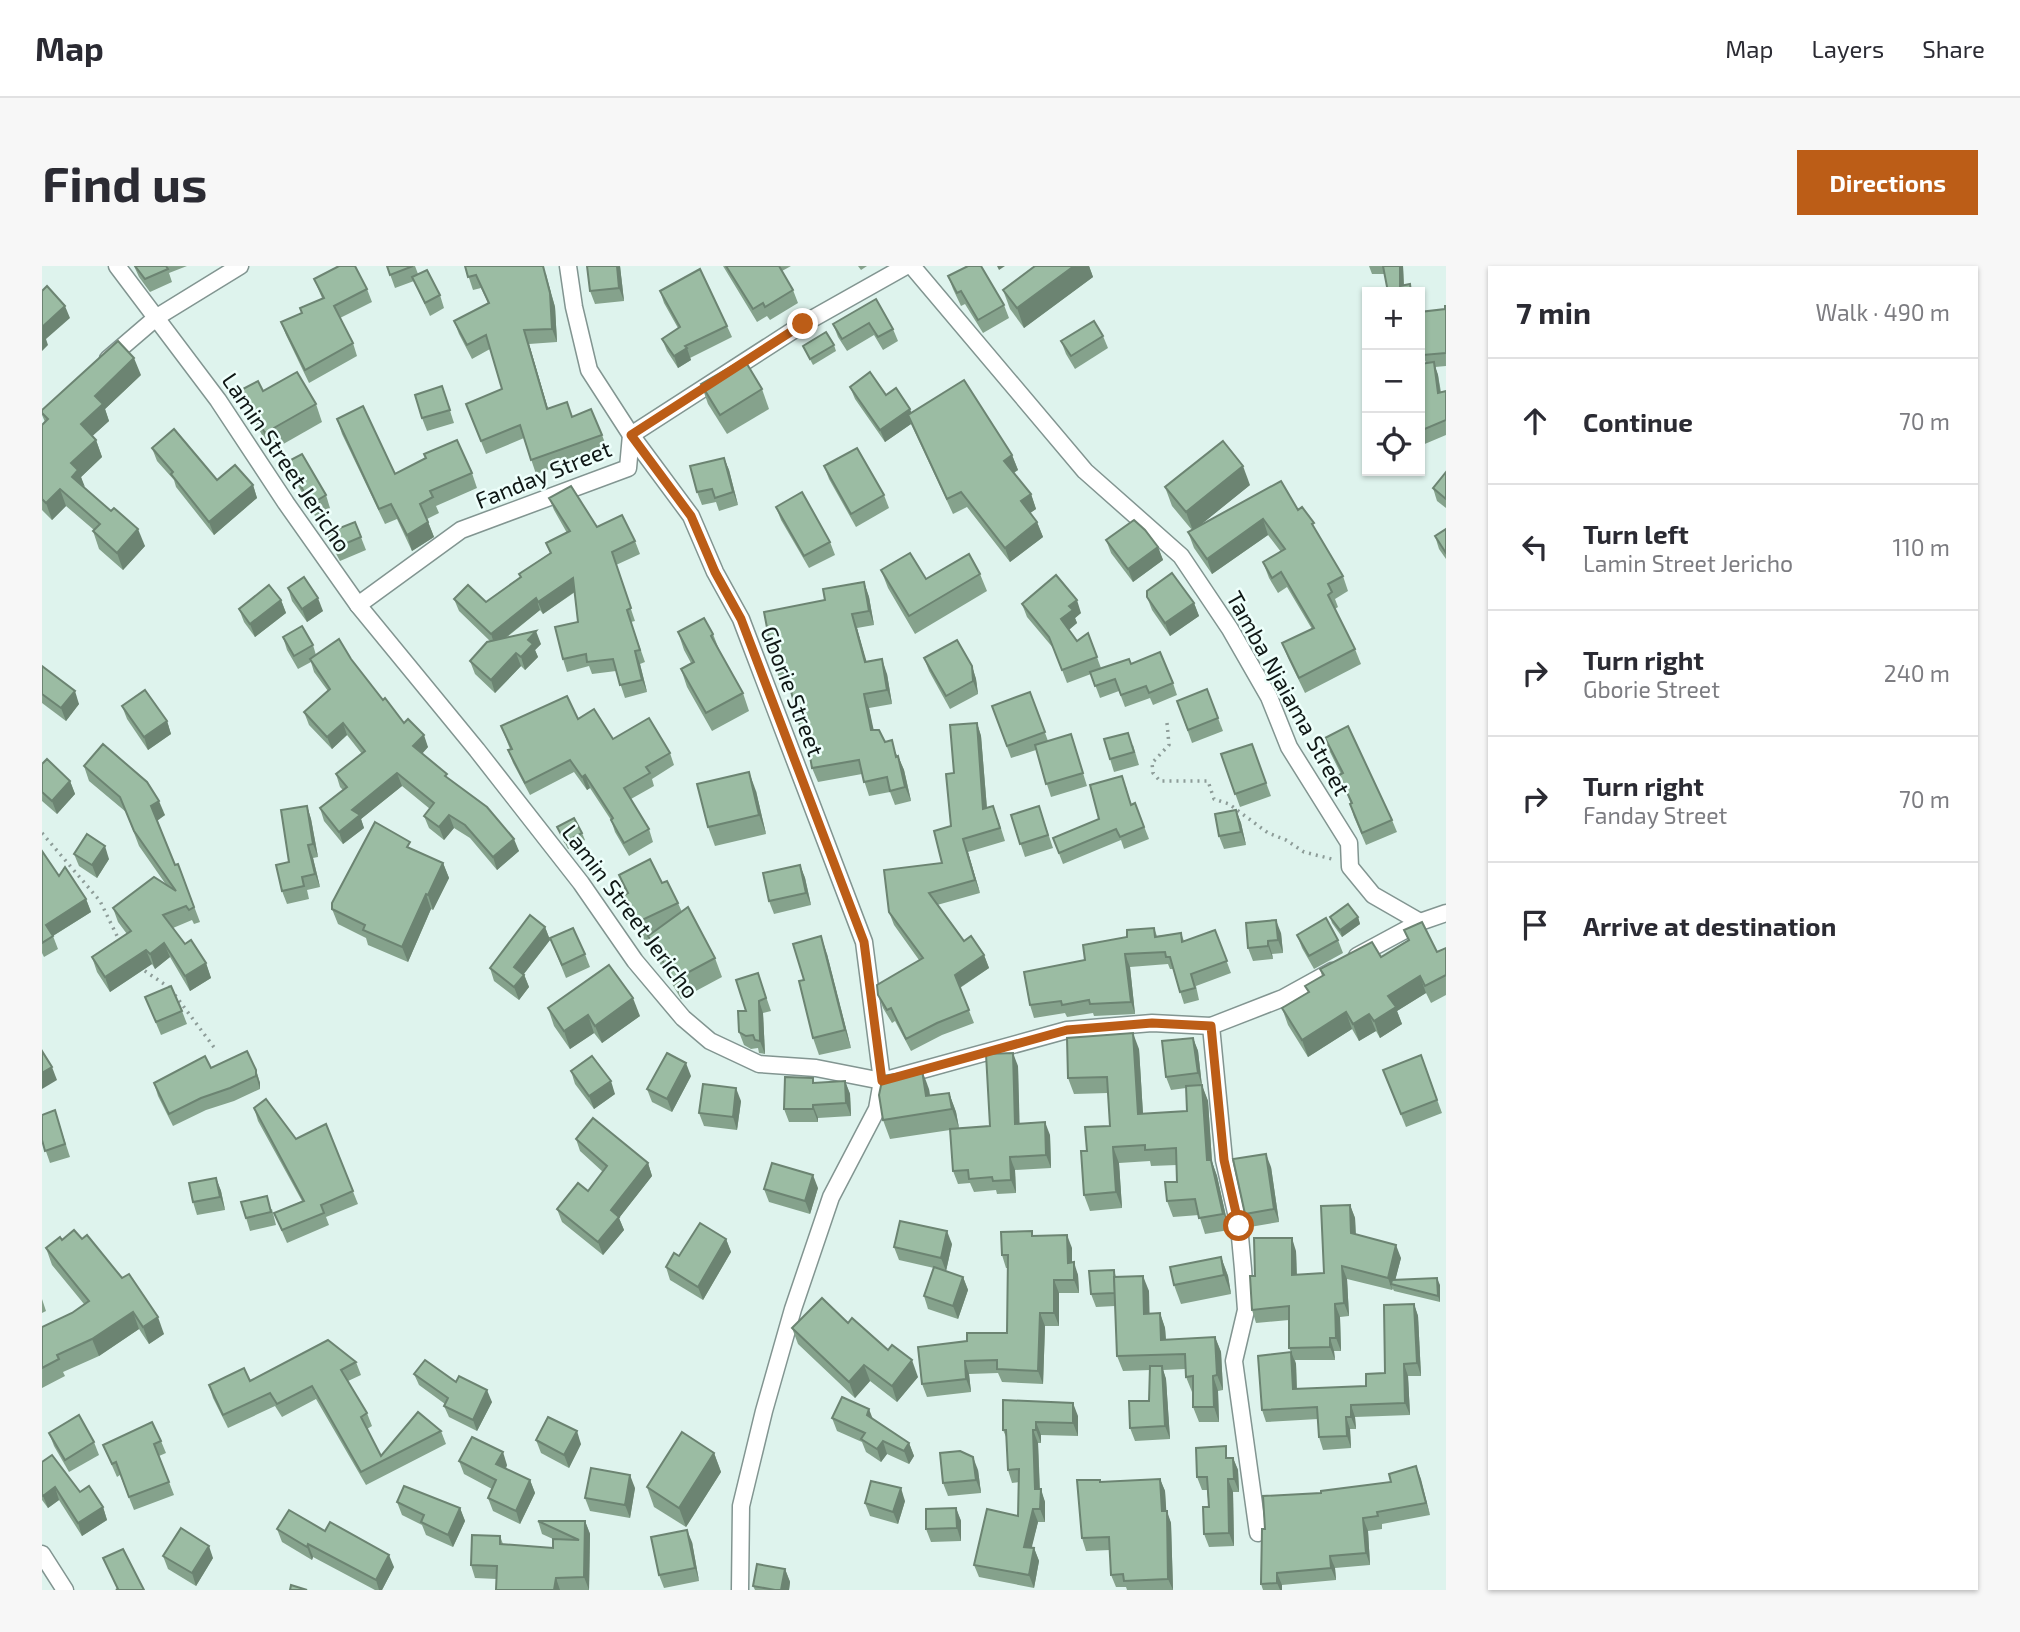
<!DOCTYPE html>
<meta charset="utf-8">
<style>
body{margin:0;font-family:"Exo 2",sans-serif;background:#f7f7f7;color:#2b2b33}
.controls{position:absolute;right:21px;top:21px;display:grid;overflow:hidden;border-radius:0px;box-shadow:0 2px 5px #0004}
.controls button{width:63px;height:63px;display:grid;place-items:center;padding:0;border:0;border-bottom:2px solid #e1e1e2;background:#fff;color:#2b2b33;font:35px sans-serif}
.stop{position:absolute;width:21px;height:21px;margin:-16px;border:5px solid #bc5d17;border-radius:50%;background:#fff}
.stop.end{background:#bc5d17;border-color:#fff;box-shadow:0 2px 7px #0008}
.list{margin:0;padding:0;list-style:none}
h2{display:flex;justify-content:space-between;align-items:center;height:91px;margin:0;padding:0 28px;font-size:30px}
h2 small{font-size:23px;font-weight:400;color:#7c7c81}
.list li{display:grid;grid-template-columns:46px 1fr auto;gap:21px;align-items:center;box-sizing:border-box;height:126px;padding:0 28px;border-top:2px solid #e1e1e2}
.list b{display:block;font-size:26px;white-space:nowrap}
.list p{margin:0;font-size:23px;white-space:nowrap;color:#7c7c81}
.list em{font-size:23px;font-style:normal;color:#7c7c81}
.icon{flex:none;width:38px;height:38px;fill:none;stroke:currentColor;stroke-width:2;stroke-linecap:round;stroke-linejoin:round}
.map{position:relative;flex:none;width:1404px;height:1324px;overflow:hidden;border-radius:0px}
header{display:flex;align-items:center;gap:42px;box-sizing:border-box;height:98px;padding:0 35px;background:#fff;border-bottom:2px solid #e1e1e2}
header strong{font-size:33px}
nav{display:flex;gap:38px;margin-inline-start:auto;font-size:24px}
.intro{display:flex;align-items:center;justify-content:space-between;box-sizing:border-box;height:168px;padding:0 42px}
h1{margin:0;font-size:49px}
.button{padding:18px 32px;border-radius:0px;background:#bc5d17;color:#fff;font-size:24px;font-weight:700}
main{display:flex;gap:42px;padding:0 42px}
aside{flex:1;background:#fff;border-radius:0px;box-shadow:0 2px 5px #0004}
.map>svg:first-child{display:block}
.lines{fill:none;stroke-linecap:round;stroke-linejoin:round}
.minor-casing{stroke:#829591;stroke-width:19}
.path{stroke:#8d9c98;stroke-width:3.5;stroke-dasharray:2 5;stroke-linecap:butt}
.minor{stroke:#fff;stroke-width:16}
.wall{fill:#85a28c}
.shaded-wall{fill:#6c8472}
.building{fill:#9bbca3;stroke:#6c8472;stroke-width:2}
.route{stroke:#bc5d17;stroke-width:9}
.labels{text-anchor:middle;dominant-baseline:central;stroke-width:5;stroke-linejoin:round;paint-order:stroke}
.street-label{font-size:23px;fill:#0f1715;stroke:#eefffb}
</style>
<header>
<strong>Map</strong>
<nav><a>Map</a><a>Layers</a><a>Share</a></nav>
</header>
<div class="intro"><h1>Find us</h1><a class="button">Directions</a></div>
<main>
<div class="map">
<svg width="1404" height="1324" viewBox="0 0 1404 1324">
<rect width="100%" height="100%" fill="#def3ed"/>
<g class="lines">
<g class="minor-casing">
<g id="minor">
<polyline points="75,0 176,134 244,237 316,339 435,484 539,617 593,695 641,752 668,775 717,798 774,802 840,815 1025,764 1110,757 1169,760 1241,732 1290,705"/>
<polyline points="526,0 532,41 547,104 589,169 649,250 673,306 699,353 822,676 840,815 835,843 789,931 751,1043 722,1145 699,1240 698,1324"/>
<polyline points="870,0 1043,205 1139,290 1188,363 1227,431 1247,481 1307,577 1308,601 1331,629 1378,656"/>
<polyline points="66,93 115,51 198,0"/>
<polyline points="316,339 419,264 586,202 589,169 761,58 864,0"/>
<polyline points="1315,690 1378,656 1404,647"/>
<polyline points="1169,760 1182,894 1197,960 1201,1003 1204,1044 1192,1095 1216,1267"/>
<polyline points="0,1288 23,1324"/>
</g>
</g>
<g class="path">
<polyline points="1125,457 1127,479 1110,497 1111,507 1118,515 1166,515 1172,533 1187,538 1226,567 1244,574 1262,586 1290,593"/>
<polyline points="0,567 58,635 78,676"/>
<polyline points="97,701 128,722"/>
<polyline points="133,729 174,784"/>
</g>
<use href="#minor" class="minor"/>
</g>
<g class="wall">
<polygon points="92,0 145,0 127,7 130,16 108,26 97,11"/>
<polygon points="345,0 373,0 376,8 398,29 402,42 388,50 372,15 353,22"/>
<polygon points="423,0 504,8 513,41 515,76 487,78 506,143 531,151 560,169 565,182 494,208 482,172 444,188 424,138 460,123 448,83 430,93 417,68 412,55 446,37 439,22 431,24"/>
<polygon points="545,0 578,0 582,35 553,38 548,25"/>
<polygon points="681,0 749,0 740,5 751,24 756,37 728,54 725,50 715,56"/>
<polygon points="816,0 825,0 819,4"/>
<polygon points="993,0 1047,0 1051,11 982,62 968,43 961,24"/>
<polygon points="1327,0 1361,0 1362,19 1342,8 1330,8"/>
<polygon points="906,10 962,39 967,52 941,67 923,38 919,40 911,23"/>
<polygon points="272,13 325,23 330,36 298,52 311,77 315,90 267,117 244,69 239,56 260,47 280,32"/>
<polygon points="618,25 685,60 690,71 648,92 649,94 636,102 625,85 620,73 636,62 622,37"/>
<polygon points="834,33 851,63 856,75 841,84 832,69 805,85 796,71 791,58"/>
<polygon points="1404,40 1404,100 1393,101 1396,109 1399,126 1404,125 1404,169 1378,180 1378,98 1384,97 1381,89"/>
<polygon points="1061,70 1066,82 1033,103 1024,88 1019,75"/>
<polygon points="792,79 794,85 771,99 761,80"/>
<polygon points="99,109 63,143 67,155 50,170 54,174 60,191 39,211 42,222 103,280 81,304 57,283 51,265 52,264 24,240 10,254 0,244 0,159 3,156 0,149 0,144"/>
<polygon points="659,118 720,123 727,143 685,168 666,138"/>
<polygon points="400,120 412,157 385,165 380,152"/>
<polygon points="808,121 844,129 870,147 970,189 976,204 972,207 989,228 994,243 988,247 995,256 1001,271 968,296 925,241 911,248 869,158 843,176 813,133"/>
<polygon points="199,124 221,125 274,138 280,156 229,185 205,142"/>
<polygon points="295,153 353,208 430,207 435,222 394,240 397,247 385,253 392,271 370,285 355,253 343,258 300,168"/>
<polygon points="110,182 175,214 211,219 215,232 172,269 134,221 132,214 115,195"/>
<polygon points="682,192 687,204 696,239 677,245 674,236 660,239 655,226"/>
<polygon points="245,196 284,229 288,242 273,250 250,209"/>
<polygon points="782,200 842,229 847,242 814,261 787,213"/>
<polygon points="1404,206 1404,242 1395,235 1391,222"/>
<polygon points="1208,219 1157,260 1256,244 1276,268 1301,310 1306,325 1293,333 1296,341 1293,343 1313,383 1319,398 1263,427 1246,392 1240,377 1270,363 1245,321 1236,327 1227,312 1221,296 1239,286 1226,269 1170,308 1152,282 1146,266 1150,264 1130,240 1123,221"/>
<polygon points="507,232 555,261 593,275 598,288 574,299 593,355 589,356 603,396 598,398 605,426 583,432 574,405 550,408 547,400 525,406 521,393 536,356 533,326 501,348 498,344 464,372 499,378 493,384 496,391 483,404 479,400 453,427 433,408 428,395 448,375 417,345 412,333 444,336 478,311 477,308 508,287 504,277 525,267 512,244"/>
<polygon points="734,241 788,276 793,289 767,302 739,254"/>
<polygon points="313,256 324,284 298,295 290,280 285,267"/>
<polygon points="1404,263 1404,293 1397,283 1393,270"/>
<polygon points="1064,274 1116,281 1121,294 1091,316 1069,287"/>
<polygon points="839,304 884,313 938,308 945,325 873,368 846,322"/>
<polygon points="822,316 827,331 832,359 815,362 824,396 845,408 850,438 827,442 831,464 856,490 862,504 869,535 853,539 848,526 827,530 820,508 776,516 770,502 766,477 764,478 759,464 745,409 737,412 732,398 783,334"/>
<polygon points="246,322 281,345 265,356 250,335"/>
<polygon points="1105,331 1152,337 1157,350 1128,370 1110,344"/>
<polygon points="239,334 244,347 213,371 202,356 197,343"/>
<polygon points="980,338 1039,347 1033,352 1035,357 1027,364 1035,375 1046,367 1059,402 1089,398 1131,417 1135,429 1111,439 1108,432 1083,441 1077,425 1058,432 1049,408 1025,417 1012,383 985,351"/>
<polygon points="636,366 671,368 678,386 701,427 707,445 670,465 645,421 639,403 649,397 642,384"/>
<polygon points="241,371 271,379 274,389 309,393 341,434 386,481 380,488 407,513 477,585 455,604 428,572 412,562 402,574 387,562 382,550 388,543 360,520 319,553 322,562 301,578 282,555 278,542 301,524 298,521 294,508 320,488 305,469 290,483 267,459 262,446 286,425 272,406 269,396 256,403 245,384"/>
<polygon points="882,392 930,400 934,413 936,428 908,443 887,405"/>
<polygon points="0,400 37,438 24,455 0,437"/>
<polygon points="1165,423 1181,465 1150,477 1135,435"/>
<polygon points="988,426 1006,475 1033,481 1045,520 1009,531 994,484 969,492 950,440"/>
<polygon points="80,440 125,455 129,468 106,484 85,453"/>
<polygon points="536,453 571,473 628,487 632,499 610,513 612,520 589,533 607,563 611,576 587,590 573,566 569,554 548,522 545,524 532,506 488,529 471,497 466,484 468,483 459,460"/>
<polygon points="935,457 939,470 945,542 956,553 963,575 926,586 938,627 895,639 922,675 942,689 947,702 918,722 932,757 900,769 869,785 853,755 850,757 841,742 836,729 877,694 852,659 847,646 900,597 909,560 912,507"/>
<polygon points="1283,472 1350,554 1355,566 1324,579 1312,551 1308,538 1309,538 1297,509 1299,508 1287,484"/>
<polygon points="1210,478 1229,530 1198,541 1179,488"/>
<polygon points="1091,479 1097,499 1072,506 1068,493"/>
<polygon points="0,498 28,515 33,528 15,548 0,535"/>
<polygon points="42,500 123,549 115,554 133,599 136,598 158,656 152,658 150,654 131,662 143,678 164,697 169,712 148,725 128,691 113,703 110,698 68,726 55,706 50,691 85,668 76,656 71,642 125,620 97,580 84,546 47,515"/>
<polygon points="1084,521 1089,539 1093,537 1107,573 1082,583 1079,574 1021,598 1011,572 1057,553"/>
<polygon points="714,525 724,568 673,580 666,561"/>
<polygon points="265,540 269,553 276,591 271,592 278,621 265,624 267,633 245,638 240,625 247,596"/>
<polygon points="997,540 1011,582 983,591 969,549"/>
<polygon points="1194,544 1199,557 1204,579 1182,583 1177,570"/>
<polygon points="515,561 540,567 543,574 526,583"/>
<polygon points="371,583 401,597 407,612 391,644 389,643 366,696 326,679 324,672 296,658 290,643"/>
<polygon points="0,585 17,610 44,633 49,646 11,670 16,683 2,691 0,687"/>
<polygon points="32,588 67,593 55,612 37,600"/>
<polygon points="758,599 763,612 769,639 732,648 727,635"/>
<polygon points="577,609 620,617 636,637 640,646 673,692 680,711 639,733 613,689 607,673 603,675 589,648 582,629 584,628"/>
<polygon points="1288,651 1316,651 1318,658 1300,671 1290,657"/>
<polygon points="503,661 508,674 482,708 487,721 477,734 452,715 448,702"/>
<polygon points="1112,662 1115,670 1139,667 1142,675 1173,664 1189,707 1154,720 1157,734 1142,738 1131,703 1128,703 1126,698 1088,701 1093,748 1052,750 1051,747 1025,751 1023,747 992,752 988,739 1043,694 1085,671"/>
<polygon points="1362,664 1395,686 1404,682 1404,729 1389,737 1384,727 1355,745 1360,758 1338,772 1334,765 1317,775 1310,763 1266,791 1246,759 1240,742 1266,726 1263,720 1280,710 1278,703 1339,691 1366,674"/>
<polygon points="1239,667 1241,687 1230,688 1231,693 1211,695 1206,682"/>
<polygon points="1255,669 1296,674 1301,687 1272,703 1260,682"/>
<polygon points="508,672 543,688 548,701 524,712"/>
<polygon points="785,688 809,782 777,789 771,772 762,714"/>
<polygon points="716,707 729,745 721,747 723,788 717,787 716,782 709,783 702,779 697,766"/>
<polygon points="103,731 140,745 145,758 119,769"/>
<polygon points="506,742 598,750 560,777 552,767 528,783 512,760"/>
<polygon points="1151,772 1156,785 1160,820 1166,835 1170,896 1175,910 1187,964 1163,968 1157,949 1131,951 1125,935 1135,916 1135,899 1109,900 1108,895 1077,897 1080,942 1048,945 1042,929 1045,885 1068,860 1066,827 1032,828 1026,812 1097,783 1101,848 1145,845 1144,822 1129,824 1124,811"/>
<polygon points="1379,789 1400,847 1364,861 1341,804"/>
<polygon points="976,800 977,858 1008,869 1009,902 973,904 974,927 955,928 954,924 932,926 928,917 916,918 911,905 908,864 848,873 841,854 887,823 888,830 907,827 914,846 917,862 948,860"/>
<polygon points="169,802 214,804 218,817 218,823 192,835 164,844 131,860 116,830 112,817"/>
<polygon points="529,805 573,828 552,843 533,818"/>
<polygon points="649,810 630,846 610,836 605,823"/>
<polygon points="803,815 808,828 809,850 776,852 776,856 747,856 742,843"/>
<polygon points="699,835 695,864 662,860 657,847"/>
<polygon points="212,842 254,873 284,858 316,938 284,951 287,959 245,977 232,947 260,935 216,855"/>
<polygon points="17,857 28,891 8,897 0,874"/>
<polygon points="534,873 606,897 610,910 577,952 582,964 561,989 520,956 515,943 546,925 561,906 538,885"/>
<polygon points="1229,901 1237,956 1208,961 1203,948"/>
<polygon points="174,912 179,925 183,944 155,949 151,936"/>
<polygon points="776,922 768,948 727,936 722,923"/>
<polygon points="1308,939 1313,952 1314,968 1359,992 1353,1014 1398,1019 1398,1036 1352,1025 1351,1023 1350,1024 1305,1013 1307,1050 1298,1051 1299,1085 1292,1085 1293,1094 1253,1094 1254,1098 1255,1123 1324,1120 1343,1107 1372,1038 1376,1050 1379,1110 1366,1110 1368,1149 1313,1151 1314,1163 1308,1163 1309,1182 1281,1184 1277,1171 1276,1153 1224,1156 1220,1144 1249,1086 1247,1082 1247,1054 1214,1057 1210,1044 1213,1010 1254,985 1255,1009 1282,1007"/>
<polygon points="230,943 234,959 208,965 204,952"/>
<polygon points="990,965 991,970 1030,982 1030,996 1036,1009 1037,1027 1017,1027 1017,1060 1003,1060 1001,1118 960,1116 956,1107 927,1108 929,1126 885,1131 880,1118 925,1075 965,1067 966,1002 964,1002 960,989"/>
<polygon points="684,973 689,986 661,1034 628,1014 624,1001 637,990"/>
<polygon points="910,978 904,1005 921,1011 926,1024 916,1053 886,1043 882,1030 892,1002 857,994 852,981"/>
<polygon points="4,982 122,1068 107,1078 97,1063 57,1090 21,1106 23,1110 0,1122 0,1061 30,1047 42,1038 10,999"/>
<polygon points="1179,991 1186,1010 1189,1028 1139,1038 1132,1019"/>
<polygon points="1072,1004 1074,1011 1107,1025 1107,1047 1118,1047 1123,1062 1124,1074 1173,1071 1179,1086 1181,1124 1176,1125 1177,1156 1157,1156 1151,1141 1151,1126 1150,1126 1144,1111 1144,1103 1121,1104 1124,1113 1128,1173 1093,1175 1088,1162 1107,1135 1108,1104 1081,1105 1075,1090 1073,1040 1054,1041 1049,1028"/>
<polygon points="0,1033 4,1045 0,1047"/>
<polygon points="806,1057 876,1111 855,1136 828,1115 813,1132 756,1078 750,1062"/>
<polygon points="314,1096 319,1109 306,1115 325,1147 330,1160 325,1163 339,1190 399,1165 404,1178 324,1219 274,1133 240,1151 233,1140 186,1162 171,1132 167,1119 208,1115"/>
<polygon points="372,1108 414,1116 450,1136 435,1165 407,1151 402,1140 403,1138 377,1119"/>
<polygon points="961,1134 1036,1150 1036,1170 999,1169 999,1177 996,1177 998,1223 1003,1236 1003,1256 996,1256 989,1282 992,1282 997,1295 992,1322 937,1311 932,1299 976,1250 977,1216 970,1217 966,1204 965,1173 961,1164"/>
<polygon points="790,1152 831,1153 867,1177 872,1190 867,1198 845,1188 839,1196 824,1186 820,1176 795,1165"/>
<polygon points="7,1167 52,1176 57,1189 27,1206 12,1180"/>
<polygon points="494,1174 539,1178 527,1202 499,1187"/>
<polygon points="119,1175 124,1187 117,1190 132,1229 92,1244 78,1209 75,1211 61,1179"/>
<polygon points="672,1187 679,1206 644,1261 612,1241 605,1221"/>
<polygon points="1188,1192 1191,1192 1196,1204 1197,1226 1191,1226 1192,1280 1167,1281 1162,1268 1167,1241 1165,1224 1160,1224 1155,1211"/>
<polygon points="417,1195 465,1199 464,1203 488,1214 493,1227 478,1258 451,1245 446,1232 450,1223 422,1208"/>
<polygon points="0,1196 38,1226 61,1241 65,1254 40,1270 17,1234 6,1242 0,1234"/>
<polygon points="1374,1200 1388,1249 1340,1258 1340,1263 1326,1265 1328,1299 1293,1302 1294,1314 1240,1319 1240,1324 1221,1324 1219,1318 1223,1263 1279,1227 1349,1216"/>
<polygon points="936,1204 939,1227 906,1230 901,1217"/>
<polygon points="1118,1213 1123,1225 1124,1245 1129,1257 1131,1324 1085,1324 1084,1321 1074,1321 1069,1309 1068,1284 1044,1285 1040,1272 1059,1216"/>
<polygon points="593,1222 588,1252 548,1245 543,1232"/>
<polygon points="863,1235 856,1258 828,1250 823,1237"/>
<polygon points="355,1236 418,1242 423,1255 411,1281 384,1269 380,1259 360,1249"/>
<polygon points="914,1242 919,1255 919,1275 889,1276 884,1263"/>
<polygon points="496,1255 543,1255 548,1268 547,1324 454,1324 455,1313 433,1312 429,1299 458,1270 461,1278 511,1282 511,1273 500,1268"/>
<polygon points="235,1263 283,1265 352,1301 340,1324 333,1324 271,1291 270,1294 240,1276"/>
<polygon points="650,1276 657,1315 622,1322 617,1309"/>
<polygon points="121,1290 171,1292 154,1320 126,1303"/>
<polygon points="743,1303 748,1316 747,1324 713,1324 711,1320"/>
</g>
<g class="shaded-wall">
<polygon points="501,0 513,41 515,76 510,63"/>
<polygon points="575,0 578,0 582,35 577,22"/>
<polygon points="955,0 963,0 957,4"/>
<polygon points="1032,0 1047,0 1051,11 982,62 975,42"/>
<polygon points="1358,0 1361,0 1362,26 1358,20"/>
<polygon points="23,40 28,52 4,73 6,79 0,85 0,61"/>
<polygon points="482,64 487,78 510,156 505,143"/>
<polygon points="645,82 649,94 636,102 632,90"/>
<polygon points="92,92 99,109 63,143 67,155 45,175 39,158 53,130"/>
<polygon points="1392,96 1396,109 1400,140 1396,127"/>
<polygon points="868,143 873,155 866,149 869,158 843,176 838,164"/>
<polygon points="54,174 60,191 39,211 43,221 30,211 29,197"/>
<polygon points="970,189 976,204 967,209 962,195"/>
<polygon points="682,192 687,204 696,239 691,226"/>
<polygon points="1201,200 1208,219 1151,265 1144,246"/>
<polygon points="211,219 215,232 172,269 167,256"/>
<polygon points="18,223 24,240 10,254 4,237"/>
<polygon points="989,228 994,243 984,250 979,235"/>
<polygon points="1221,253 1226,269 1170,308 1165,293"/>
<polygon points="386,256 392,271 370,285 365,269"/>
<polygon points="995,256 1001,271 968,296 963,282"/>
<polygon points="96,263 103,280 81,304 75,287"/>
<polygon points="1116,281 1121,294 1091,316 1086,303"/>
<polygon points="531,312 535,324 501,348 496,336"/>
<polygon points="822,316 827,331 832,359 827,345"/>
<polygon points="276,332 281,345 265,356 260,343"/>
<polygon points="494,332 498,344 453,380 449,368"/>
<polygon points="239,334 244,347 213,371 208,358"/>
<polygon points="1035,334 1039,347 1033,352 1035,357 1024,366 1019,353 1027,340"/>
<polygon points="1152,337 1157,350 1128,370 1123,357"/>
<polygon points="810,348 815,362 829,411 823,396"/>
<polygon points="494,365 499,378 493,384 496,391 483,404 479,391 486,374"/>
<polygon points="593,385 598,398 605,426 600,414"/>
<polygon points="474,387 479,400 453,427 449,414"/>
<polygon points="840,393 845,408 850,438 845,424"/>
<polygon points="930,400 934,413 936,428 931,415"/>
<polygon points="33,425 37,438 24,455 19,442"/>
<polygon points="822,428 827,442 835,479 829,464"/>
<polygon points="125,455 129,468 106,484 102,471"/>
<polygon points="301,457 305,469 290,483 285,471"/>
<polygon points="935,457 939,470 946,556 941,543"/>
<polygon points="382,469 386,481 375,493 371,480"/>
<polygon points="856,490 862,504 869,535 863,521"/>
<polygon points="707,506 714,525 724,568 717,549"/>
<polygon points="355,507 360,520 319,553 322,562 301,578 297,566 310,544"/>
<polygon points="543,509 548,522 545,524 540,511"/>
<polygon points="28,515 33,528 15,548 10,535"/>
<polygon points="117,535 123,549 115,555 109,540"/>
<polygon points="265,540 269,553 276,591 271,578"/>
<polygon points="1194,544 1199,557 1204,579 1199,566"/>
<polygon points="407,549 412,562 402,574 397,561"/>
<polygon points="472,573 477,585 455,604 451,591"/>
<polygon points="921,573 926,586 938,627 933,614"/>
<polygon points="266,579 271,592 278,621 273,608"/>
<polygon points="63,580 67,593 55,612 50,599"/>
<polygon points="401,597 407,612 391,644 386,629"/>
<polygon points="758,599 763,612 769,639 764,627"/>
<polygon points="384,628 389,643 366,696 360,681"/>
<polygon points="44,633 49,646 9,671 4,659"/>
<polygon points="1316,651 1318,658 1300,671 1298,664"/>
<polygon points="1234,654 1239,667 1241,687 1236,674"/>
<polygon points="503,661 508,674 477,714 472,701"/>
<polygon points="779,670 785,688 809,782 803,764"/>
<polygon points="1226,675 1230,688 1231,693 1226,680"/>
<polygon points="122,677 128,691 113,703 108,688"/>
<polygon points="104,684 110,698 68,726 63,711"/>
<polygon points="1083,688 1088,701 1093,748 1089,736"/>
<polygon points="942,689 947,702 917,722 913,709"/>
<polygon points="164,697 169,712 148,725 143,710"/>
<polygon points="482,709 487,721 477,734 472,721"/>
<polygon points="1378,710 1384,727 1355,745 1360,758 1338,772 1332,755 1346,730"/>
<polygon points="591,732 598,750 560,777 553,760"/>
<polygon points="717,735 721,747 723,788 718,775"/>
<polygon points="1304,746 1310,763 1266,791 1260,774"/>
<polygon points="1327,748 1334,765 1317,775 1311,758"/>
<polygon points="546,749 552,767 528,783 522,765"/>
<polygon points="1091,767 1097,783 1102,864 1096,848"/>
<polygon points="1151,772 1156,785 1160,820 1156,807"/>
<polygon points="971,787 976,800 978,871 973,858"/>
<polygon points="644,797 649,810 630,846 625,833"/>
<polygon points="10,801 15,814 0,823 0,807"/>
<polygon points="214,804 218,817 218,823 214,810"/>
<polygon points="880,804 887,823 890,846 884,830"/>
<polygon points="569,815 573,828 552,843 547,830"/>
<polygon points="803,815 808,828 809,850 804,837"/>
<polygon points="1160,819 1166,835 1170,896 1175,910 1187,964 1165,894"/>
<polygon points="694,822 699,835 695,864 691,851"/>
<polygon points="907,827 914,846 917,862 910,843"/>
<polygon points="771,839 776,852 776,856 771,843"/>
<polygon points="1003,856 1008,869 1009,902 1004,889"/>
<polygon points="1071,881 1077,897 1080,942 1074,926"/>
<polygon points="1224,888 1229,901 1237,956 1232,943"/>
<polygon points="968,891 973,904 974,927 969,914"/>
<polygon points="606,897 610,910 577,952 582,964 561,989 556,976 569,944"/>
<polygon points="771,909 776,922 768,948 763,935"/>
<polygon points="174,912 179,925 183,944 178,931"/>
<polygon points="1308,939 1313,952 1314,980 1309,967"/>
<polygon points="905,965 910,978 904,1005 899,992"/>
<polygon points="1025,969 1030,982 1030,1009 1026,997"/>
<polygon points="1250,972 1254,985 1255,1022 1250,1009"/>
<polygon points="684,973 689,986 661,1034 656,1021"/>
<polygon points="1354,979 1359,992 1352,1019 1349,1018 1350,1024 1346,1012"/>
<polygon points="1179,991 1186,1010 1189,1028 1182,1009"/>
<polygon points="1032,996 1036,1009 1037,1027 1032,1014"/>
<polygon points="1300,1000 1305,1013 1307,1050 1302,1037"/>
<polygon points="1101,1010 1107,1025 1108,1063 1102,1048"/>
<polygon points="921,1011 926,1024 916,1053 911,1040"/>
<polygon points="1395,1012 1398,1019 1398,1036 1396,1030"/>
<polygon points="1012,1014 1017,1027 1017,1060 1012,1047"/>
<polygon points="1293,1038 1298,1051 1299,1085 1294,1072"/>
<polygon points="1372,1038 1376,1050 1379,1110 1375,1097"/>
<polygon points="91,1046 97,1063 57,1090 50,1073"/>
<polygon points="998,1047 1003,1060 1001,1118 996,1105"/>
<polygon points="1118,1047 1123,1062 1125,1089 1119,1074"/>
<polygon points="116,1051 122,1068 107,1078 101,1061"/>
<polygon points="1173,1071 1179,1086 1181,1124 1175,1109"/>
<polygon points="1288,1072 1292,1085 1293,1094 1288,1081"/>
<polygon points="1249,1086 1254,1098 1255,1135 1251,1123"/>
<polygon points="870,1094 876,1111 855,1136 850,1120"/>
<polygon points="923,1095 927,1108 929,1126 924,1113"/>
<polygon points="1362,1098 1366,1110 1368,1149 1363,1137"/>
<polygon points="822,1099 828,1115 813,1132 807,1116"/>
<polygon points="1120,1100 1124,1113 1128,1173 1123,1160"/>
<polygon points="1171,1110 1176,1125 1177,1156 1172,1141"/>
<polygon points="445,1124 450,1136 435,1165 431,1154"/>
<polygon points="1031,1137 1036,1150 1036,1170 1031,1157"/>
<polygon points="1309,1139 1313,1151 1314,1163 1309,1151"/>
<polygon points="827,1143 832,1156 825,1149"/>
<polygon points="1304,1151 1308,1163 1309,1182 1305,1170"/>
<polygon points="994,1156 999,1169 999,1177 994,1164"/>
<polygon points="991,1164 996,1177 998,1236 993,1223"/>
<polygon points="535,1165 539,1178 527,1202 522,1189"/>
<polygon points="841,1175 845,1188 839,1196 835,1183"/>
<polygon points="867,1177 872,1190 867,1198 862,1185"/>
<polygon points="461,1186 465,1199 459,1211 454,1198"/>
<polygon points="672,1187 679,1206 644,1261 637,1242"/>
<polygon points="931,1191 936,1204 939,1227 934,1214"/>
<polygon points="1191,1192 1196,1204 1197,1226 1192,1213"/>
<polygon points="1374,1200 1379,1213 1388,1249 1384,1237"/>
<polygon points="588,1209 593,1222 588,1252 583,1239"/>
<polygon points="1118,1213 1123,1225 1125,1255 1125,1245 1129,1257 1131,1324 1126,1313"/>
<polygon points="1186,1213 1191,1226 1192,1280 1187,1267"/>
<polygon points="488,1214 493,1227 478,1258 474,1245"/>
<polygon points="13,1221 17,1234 6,1242 1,1230"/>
<polygon points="859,1222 863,1235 856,1258 851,1246"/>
<polygon points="999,1223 1003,1236 1003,1256 998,1243"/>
<polygon points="61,1241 65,1254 40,1270 36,1257"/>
<polygon points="418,1242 423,1255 411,1281 406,1269"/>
<polygon points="914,1242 919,1255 919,1275 915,1262"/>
<polygon points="991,1243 996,1256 987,1293 982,1281"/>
<polygon points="1321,1252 1326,1265 1328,1299 1324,1287"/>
<polygon points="543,1255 548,1268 547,1324 542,1311"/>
<polygon points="645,1264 650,1276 657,1315 653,1302"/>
<polygon points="266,1278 271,1291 270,1294 265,1281"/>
<polygon points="167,1280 171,1292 154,1320 150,1307"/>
<polygon points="992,1282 997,1295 992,1322 987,1309"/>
<polygon points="347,1289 352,1301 340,1324 337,1324 334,1314"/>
<polygon points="1288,1290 1293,1302 1294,1314 1289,1302"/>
<polygon points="743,1303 748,1316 747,1324 739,1324"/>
<polygon points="1235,1307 1240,1319 1240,1324 1238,1324 1235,1317"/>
<polygon points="514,1312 518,1324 512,1324"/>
</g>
<g class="building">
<polygon points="93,0 124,0 126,3 103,13"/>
<polygon points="297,0 313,0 325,23 292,40 311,77 263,104 239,56 260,47 258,42 282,32 272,13"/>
<polygon points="345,0 371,0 348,9"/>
<polygon points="423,0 501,0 508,27 510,63 482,64 505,143 525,136 530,151 549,143 560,169 489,194 478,159 439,175 424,138 460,123 444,69 425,79 412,55 447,37 434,9 426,11"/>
<polygon points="545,0 575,0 577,22 548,25"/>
<polygon points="684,0 737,0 751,24 723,41 721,37 711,43"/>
<polygon points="926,0 939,0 962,39 936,54 919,25 915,27 906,10"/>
<polygon points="993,0 1032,0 975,42 961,24"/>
<polygon points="1341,0 1358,0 1358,20 1368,18 1369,26 1346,26"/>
<polygon points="658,3 685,60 643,80 645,82 632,90 620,73 638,61 618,25"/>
<polygon points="385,4 398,29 383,37 370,11"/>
<polygon points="5,20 23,40 0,61 0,25"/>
<polygon points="834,33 851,63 836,71 827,57 800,73 791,58"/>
<polygon points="1403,40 1404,40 1404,87 1381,89 1378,46 1403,43"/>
<polygon points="1052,55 1061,70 1029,90 1019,75"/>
<polygon points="784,66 792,79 768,93 761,80"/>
<polygon points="76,75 92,92 53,130 61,138 39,158 54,174 29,197 36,204 30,211 69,245 72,242 96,263 75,287 51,265 58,258 18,223 4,237 0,233 0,159 6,153 0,147 0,144"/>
<polygon points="702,93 720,123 678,149 659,118"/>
<polygon points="1392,96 1396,127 1404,125 1404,154 1378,165 1378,98"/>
<polygon points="255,106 274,138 223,167 199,124 216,115 221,125"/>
<polygon points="828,106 844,129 854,122 868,143 838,164 808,121"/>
<polygon points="922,114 970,189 962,195 989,228 979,235 995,256 963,282 919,226 905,233 866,149"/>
<polygon points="400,120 408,144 380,152 373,129"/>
<polygon points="321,140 353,208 384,192 382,188 415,174 430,207 388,225 391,231 378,238 386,256 365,269 349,238 337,243 295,153"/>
<polygon points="132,163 175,214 193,199 211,219 167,256 129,208 131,206 110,182"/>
<polygon points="1181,175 1201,200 1144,246 1123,221"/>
<polygon points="815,182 842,229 809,248 782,200"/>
<polygon points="260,188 284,229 269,238 245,196"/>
<polygon points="682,192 691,226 673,232 670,223 655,226 648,200"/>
<polygon points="1404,206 1404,233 1391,222"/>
<polygon points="1239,215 1256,244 1260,241 1272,257 1270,258 1301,310 1286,318 1290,326 1286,329 1313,383 1257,412 1240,377 1272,362 1239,306 1230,312 1221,296 1243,283 1221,253 1165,293 1146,266"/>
<polygon points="529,220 555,261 580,249 593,275 570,286 589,342 585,344 598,384 593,385 600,414 578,419 571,393 545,396 544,388 521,393 513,361 536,356 531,312 496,336 494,332 449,368 412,333 426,319 444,336 479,311 477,308 509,287 504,277 528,265 507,232"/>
<polygon points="760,226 788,276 762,290 734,241"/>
<polygon points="1092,254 1103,264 1116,281 1086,303 1064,274"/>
<polygon points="313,256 319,271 293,282 285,267"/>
<polygon points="1404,263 1404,287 1393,270"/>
<polygon points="868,287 884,313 927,288 938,308 867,350 839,304"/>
<polygon points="1130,307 1152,337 1123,357 1105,331 1105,325"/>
<polygon points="1014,309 1035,334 1027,340 1031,344 1019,353 1035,375 1046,367 1055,391 1020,404 1007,371 980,338"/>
<polygon points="262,311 276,332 260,343 246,322"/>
<polygon points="822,316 827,345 810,348 823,396 840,393 845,424 822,428 829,464 837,464 843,476 850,474 854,491 856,490 863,521 848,525 845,511 822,516 817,494 770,502 763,462 759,464 741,394 732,398 722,346 783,334 781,323"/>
<polygon points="227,319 239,334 208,358 197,343"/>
<polygon points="662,352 671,368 669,370 701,427 664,447 639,403 652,396 636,366"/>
<polygon points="260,360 271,379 252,390 241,371"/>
<polygon points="494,365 486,374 491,378 479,391 474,387 449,414 428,395 445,376"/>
<polygon points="297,373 309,393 341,434 343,432 362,457 366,453 382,469 371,480 405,508 403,510 445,541 472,573 451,591 423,559 407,549 397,561 382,550 392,537 355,507 310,544 318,549 297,566 278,542 305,521 294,508 323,485 301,457 285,471 262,446 288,423 268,393"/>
<polygon points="915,374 930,400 931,415 904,430 882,392"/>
<polygon points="1118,386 1131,417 1107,427 1104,420 1079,429 1073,413 1053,420 1048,406 1087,393 1089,398"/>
<polygon points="0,400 33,425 19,442 0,428"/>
<polygon points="1165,423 1176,452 1146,464 1135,435"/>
<polygon points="103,424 125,455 102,471 80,440"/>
<polygon points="988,426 1003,466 965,480 950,440"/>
<polygon points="525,430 536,453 552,443 571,473 607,452 628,487 604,501 608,507 582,522 607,563 582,577 569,554 571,552 543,509 540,511 528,494 483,517 466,484 470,483 459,460"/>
<polygon points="935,457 941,543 951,540 958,562 921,573 933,614 887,627 922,675 929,670 942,689 913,709 927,744 895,757 864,773 849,742 845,744 836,729 835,719 881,692 847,646 842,604 900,597 892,565 909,560 904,508 912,507 908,459"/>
<polygon points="1306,460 1350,554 1320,567 1308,538 1310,537 1297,509 1301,507 1283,472"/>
<polygon points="1086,467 1092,486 1068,493 1062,473"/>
<polygon points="1029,468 1041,507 1004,518 993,479"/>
<polygon points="61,478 105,516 117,535 109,540 133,599 136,598 152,641 147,644 144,640 121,649 143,678 149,674 164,697 143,710 122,677 108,688 104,684 63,711 50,691 89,665 71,642 112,611 134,625 92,565 78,531 42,500"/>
<polygon points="1210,478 1224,517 1193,528 1179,488"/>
<polygon points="5,493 28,515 10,535 0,526 0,498"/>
<polygon points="707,506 717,549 666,561 655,518"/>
<polygon points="1080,510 1089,539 1093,537 1102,561 1078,571 1074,563 1017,587 1011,572 1057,553 1048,519"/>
<polygon points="265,540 271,578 266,579 273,608 260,611 262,620 240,625 234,599 247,596 239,544"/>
<polygon points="997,540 1006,569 978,578 969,549"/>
<polygon points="1194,544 1199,566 1177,570 1173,548"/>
<polygon points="532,552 540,567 523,576 515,561"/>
<polygon points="333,556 368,576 365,581 401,597 386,629 384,628 360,681 321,664 323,659 290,643 290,637"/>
<polygon points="45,568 63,580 50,599 32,588"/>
<polygon points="0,585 17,610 23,601 44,633 4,659 11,670 0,677"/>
<polygon points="608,593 620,617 625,615 636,637 596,656 582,629 586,627 577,609"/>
<polygon points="758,599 764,627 727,635 721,607"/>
<polygon points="1306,638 1316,651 1298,664 1288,651"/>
<polygon points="646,641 673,692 632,714 606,670"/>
<polygon points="488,649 503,661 472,701 482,709 472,721 448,702"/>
<polygon points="1284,652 1296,674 1267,690 1255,669"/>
<polygon points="1234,654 1236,674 1226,675 1226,680 1206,682 1204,657"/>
<polygon points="1380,656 1395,686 1404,682 1404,709 1383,720 1378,710 1346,730 1354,741 1332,755 1327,748 1311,758 1304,746 1260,774 1240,742 1267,726 1263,720 1282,709 1278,703 1330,676 1339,691 1367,674 1362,664"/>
<polygon points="531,662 543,688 520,699 508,672"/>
<polygon points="1112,662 1113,671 1139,667 1140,676 1173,664 1185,695 1149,708 1153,722 1138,726 1128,691 1124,691 1123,686 1083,688 1089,736 1048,738 1047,734 1020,739 1019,735 988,739 982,706 1043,694 1041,679 1085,671 1085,664"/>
<polygon points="779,670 803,764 771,772 757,715 762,714 751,678"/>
<polygon points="567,699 591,732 553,760 546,749 522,765 506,742"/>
<polygon points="716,707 724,732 717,735 718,775 713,774 711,769 704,770 697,766 696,745 704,745 694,714"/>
<polygon points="129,720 140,745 114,756 103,731"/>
<polygon points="1091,767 1096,848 1145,845 1144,820 1160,819 1165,894 1169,894 1181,948 1157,952 1153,933 1125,935 1123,916 1135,916 1134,882 1103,884 1103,879 1071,881 1074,926 1042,929 1039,885 1045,885 1043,861 1068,860 1065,811 1026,812 1025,772"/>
<polygon points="1151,772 1156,807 1124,811 1120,775"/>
<polygon points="0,785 10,801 0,807"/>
<polygon points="205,785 214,804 214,810 188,822 159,832 127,848 112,817 163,790 169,802"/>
<polygon points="625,787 644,797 625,833 605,823"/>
<polygon points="971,787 973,858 1003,856 1004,889 968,891 969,914 951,915 950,911 927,913 926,904 911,905 908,863 948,860 944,788"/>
<polygon points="1379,789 1395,834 1359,848 1341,804"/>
<polygon points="550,790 569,815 547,830 529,805"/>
<polygon points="880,804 884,830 907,827 910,843 841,854 837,829 841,810"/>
<polygon points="743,811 771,812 771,817 803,815 804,837 771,839 771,843 742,843"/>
<polygon points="661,818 694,822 691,851 657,847"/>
<polygon points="224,833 254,873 284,858 311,925 279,939 282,947 240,964 232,947 262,935 212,842"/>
<polygon points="13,844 23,878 3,885 0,874 0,849"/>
<polygon points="551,852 606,897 569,944 577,951 556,976 515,943 536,917 546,925 565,900 534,873"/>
<polygon points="1224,888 1232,943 1203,948 1191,893"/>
<polygon points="730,897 771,909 763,935 722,923"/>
<polygon points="174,912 178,931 151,936 147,917"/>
<polygon points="225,930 229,946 204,952 199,936"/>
<polygon points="1308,939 1309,967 1354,979 1346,1012 1300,1000 1302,1037 1293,1038 1294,1072 1288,1072 1288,1081 1247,1082 1247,1040 1210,1044 1208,1010 1213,1010 1212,972 1250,972 1250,1009 1282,1007 1279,940"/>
<polygon points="858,955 905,965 899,992 852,981"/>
<polygon points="658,957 684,973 656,1021 624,1001 632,987 637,990"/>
<polygon points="32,964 40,973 45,969 80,1012 87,1008 116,1051 101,1061 91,1046 50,1073 15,1089 17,1093 0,1102 0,1061 30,1047 47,1035 4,982 18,971 20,974"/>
<polygon points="990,965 990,970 1025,969 1026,997 1032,996 1032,1014 1012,1014 1012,1047 998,1047 996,1105 955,1103 955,1094 923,1095 924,1113 880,1118 876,1081 925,1075 925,1067 965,1067 966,989 960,989 959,966"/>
<polygon points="1179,991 1182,1009 1132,1019 1128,1001"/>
<polygon points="892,1001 921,1011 911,1040 882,1030"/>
<polygon points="1072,1004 1073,1027 1049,1028 1047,1005"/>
<polygon points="1101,1010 1102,1048 1118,1047 1119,1074 1173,1071 1175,1109 1171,1110 1172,1141 1151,1141 1151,1110 1144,1111 1143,1088 1075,1090 1072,1011"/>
<polygon points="1395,1012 1396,1030 1349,1018 1350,1014"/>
<polygon points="780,1032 806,1057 810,1052 846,1084 850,1079 870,1094 850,1120 822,1099 807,1116 750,1062"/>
<polygon points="1372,1038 1375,1097 1362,1098 1363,1137 1309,1139 1309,1151 1304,1151 1305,1170 1277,1171 1275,1141 1220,1144 1216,1090 1249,1086 1251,1123 1324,1120 1324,1108 1343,1107 1342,1039"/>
<polygon points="286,1074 314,1096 299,1104 325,1147 319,1151 339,1190 376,1146 399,1165 319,1206 270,1120 235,1138 228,1127 181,1149 167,1119 202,1102 208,1115"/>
<polygon points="383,1094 414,1116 417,1110 445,1124 431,1154 402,1140 406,1132 372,1108"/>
<polygon points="1108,1100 1120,1100 1123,1160 1088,1162 1087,1135 1107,1135"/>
<polygon points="800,1131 827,1143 825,1149 867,1177 862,1185 841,1175 835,1183 819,1173 823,1167 790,1152"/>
<polygon points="961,1134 1031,1137 1031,1157 994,1156 994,1164 991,1164 993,1223 999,1223 998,1243 991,1243 982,1281 992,1282 987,1309 932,1299 945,1243 976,1250 977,1203 966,1204 964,1164 961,1164"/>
<polygon points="37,1149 52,1176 23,1194 7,1167"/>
<polygon points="506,1151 535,1165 522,1189 494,1174"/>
<polygon points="110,1156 119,1175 112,1178 127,1216 87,1231 74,1196 70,1198 61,1179"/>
<polygon points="640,1166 672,1187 637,1242 605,1221"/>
<polygon points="430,1171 461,1186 454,1198 488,1214 474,1245 446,1232 454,1214 417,1195"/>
<polygon points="1184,1180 1184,1192 1191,1192 1192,1213 1186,1213 1187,1267 1162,1268 1161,1241 1167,1241 1165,1211 1155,1211 1154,1182"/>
<polygon points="918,1185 931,1191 934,1214 901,1217 898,1187"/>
<polygon points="10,1189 38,1226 47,1220 61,1241 36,1257 13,1221 1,1230 0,1228 0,1196"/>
<polygon points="1374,1200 1384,1237 1335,1246 1336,1250 1321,1252 1324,1287 1288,1290 1289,1302 1235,1307 1235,1317 1219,1318 1220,1263 1223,1263 1221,1230 1279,1227 1279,1225 1349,1216 1347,1208"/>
<polygon points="549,1202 588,1209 583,1239 543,1232"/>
<polygon points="1118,1213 1120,1245 1125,1245 1126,1313 1082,1315 1081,1308 1069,1309 1067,1271 1040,1272 1035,1214 1058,1214 1058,1216"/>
<polygon points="829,1215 859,1222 851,1246 823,1237"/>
<polygon points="362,1220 418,1242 406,1269 379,1256 382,1249 355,1236"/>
<polygon points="914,1242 915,1262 884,1263 884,1243"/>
<polygon points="247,1244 283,1265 288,1256 347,1289 334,1314 266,1278 265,1281 235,1263"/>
<polygon points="496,1255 543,1255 542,1311 514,1312 512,1324 454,1324 455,1300 429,1299 430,1269 458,1270 458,1278 511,1282 511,1273 537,1274"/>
<polygon points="139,1262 167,1280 150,1307 121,1290"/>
<polygon points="645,1264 653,1302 617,1309 609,1271"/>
<polygon points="81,1283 102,1324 74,1324 76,1323 61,1292"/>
<polygon points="715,1298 743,1303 739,1324 733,1324 711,1320"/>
<polygon points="249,1319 265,1324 248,1324"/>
</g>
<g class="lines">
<polyline class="route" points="761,58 589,169 649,250 673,306 699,353 822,676 840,815 1025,764 1110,757 1169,760 1182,894 1197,960"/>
</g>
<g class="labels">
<g class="street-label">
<text transform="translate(245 196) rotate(56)">Lamin Street Jericho</text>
<text transform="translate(501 208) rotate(-22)">Fanday Street</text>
<text transform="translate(751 425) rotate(69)">Gborie Street</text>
<text transform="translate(1247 427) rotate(61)">Tamba Njaiama Street</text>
<text transform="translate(589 645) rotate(53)">Lamin Street Jericho</text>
</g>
</g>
</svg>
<div class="controls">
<button>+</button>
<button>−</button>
<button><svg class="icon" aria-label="locate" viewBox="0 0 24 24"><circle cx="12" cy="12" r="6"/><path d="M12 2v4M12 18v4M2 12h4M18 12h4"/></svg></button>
</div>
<div class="stop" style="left:1197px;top:960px"></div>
<div class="stop end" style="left:761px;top:58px"></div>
</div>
<aside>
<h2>7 min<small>Walk · 490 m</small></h2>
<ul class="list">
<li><svg class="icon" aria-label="ahead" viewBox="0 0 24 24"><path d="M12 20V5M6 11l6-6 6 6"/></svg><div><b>Continue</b></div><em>70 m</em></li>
<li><svg class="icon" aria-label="left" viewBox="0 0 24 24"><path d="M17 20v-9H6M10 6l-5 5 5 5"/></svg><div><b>Turn left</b><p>Lamin Street Jericho</p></div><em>110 m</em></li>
<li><svg class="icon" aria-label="right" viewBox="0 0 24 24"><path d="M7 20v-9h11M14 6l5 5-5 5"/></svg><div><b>Turn right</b><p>Gborie Street</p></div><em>240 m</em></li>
<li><svg class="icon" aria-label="right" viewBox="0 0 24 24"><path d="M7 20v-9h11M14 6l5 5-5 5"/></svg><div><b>Turn right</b><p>Fanday Street</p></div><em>70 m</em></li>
<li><svg class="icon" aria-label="arrive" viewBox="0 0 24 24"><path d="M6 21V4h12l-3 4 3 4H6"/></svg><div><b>Arrive at destination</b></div></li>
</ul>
</aside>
</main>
